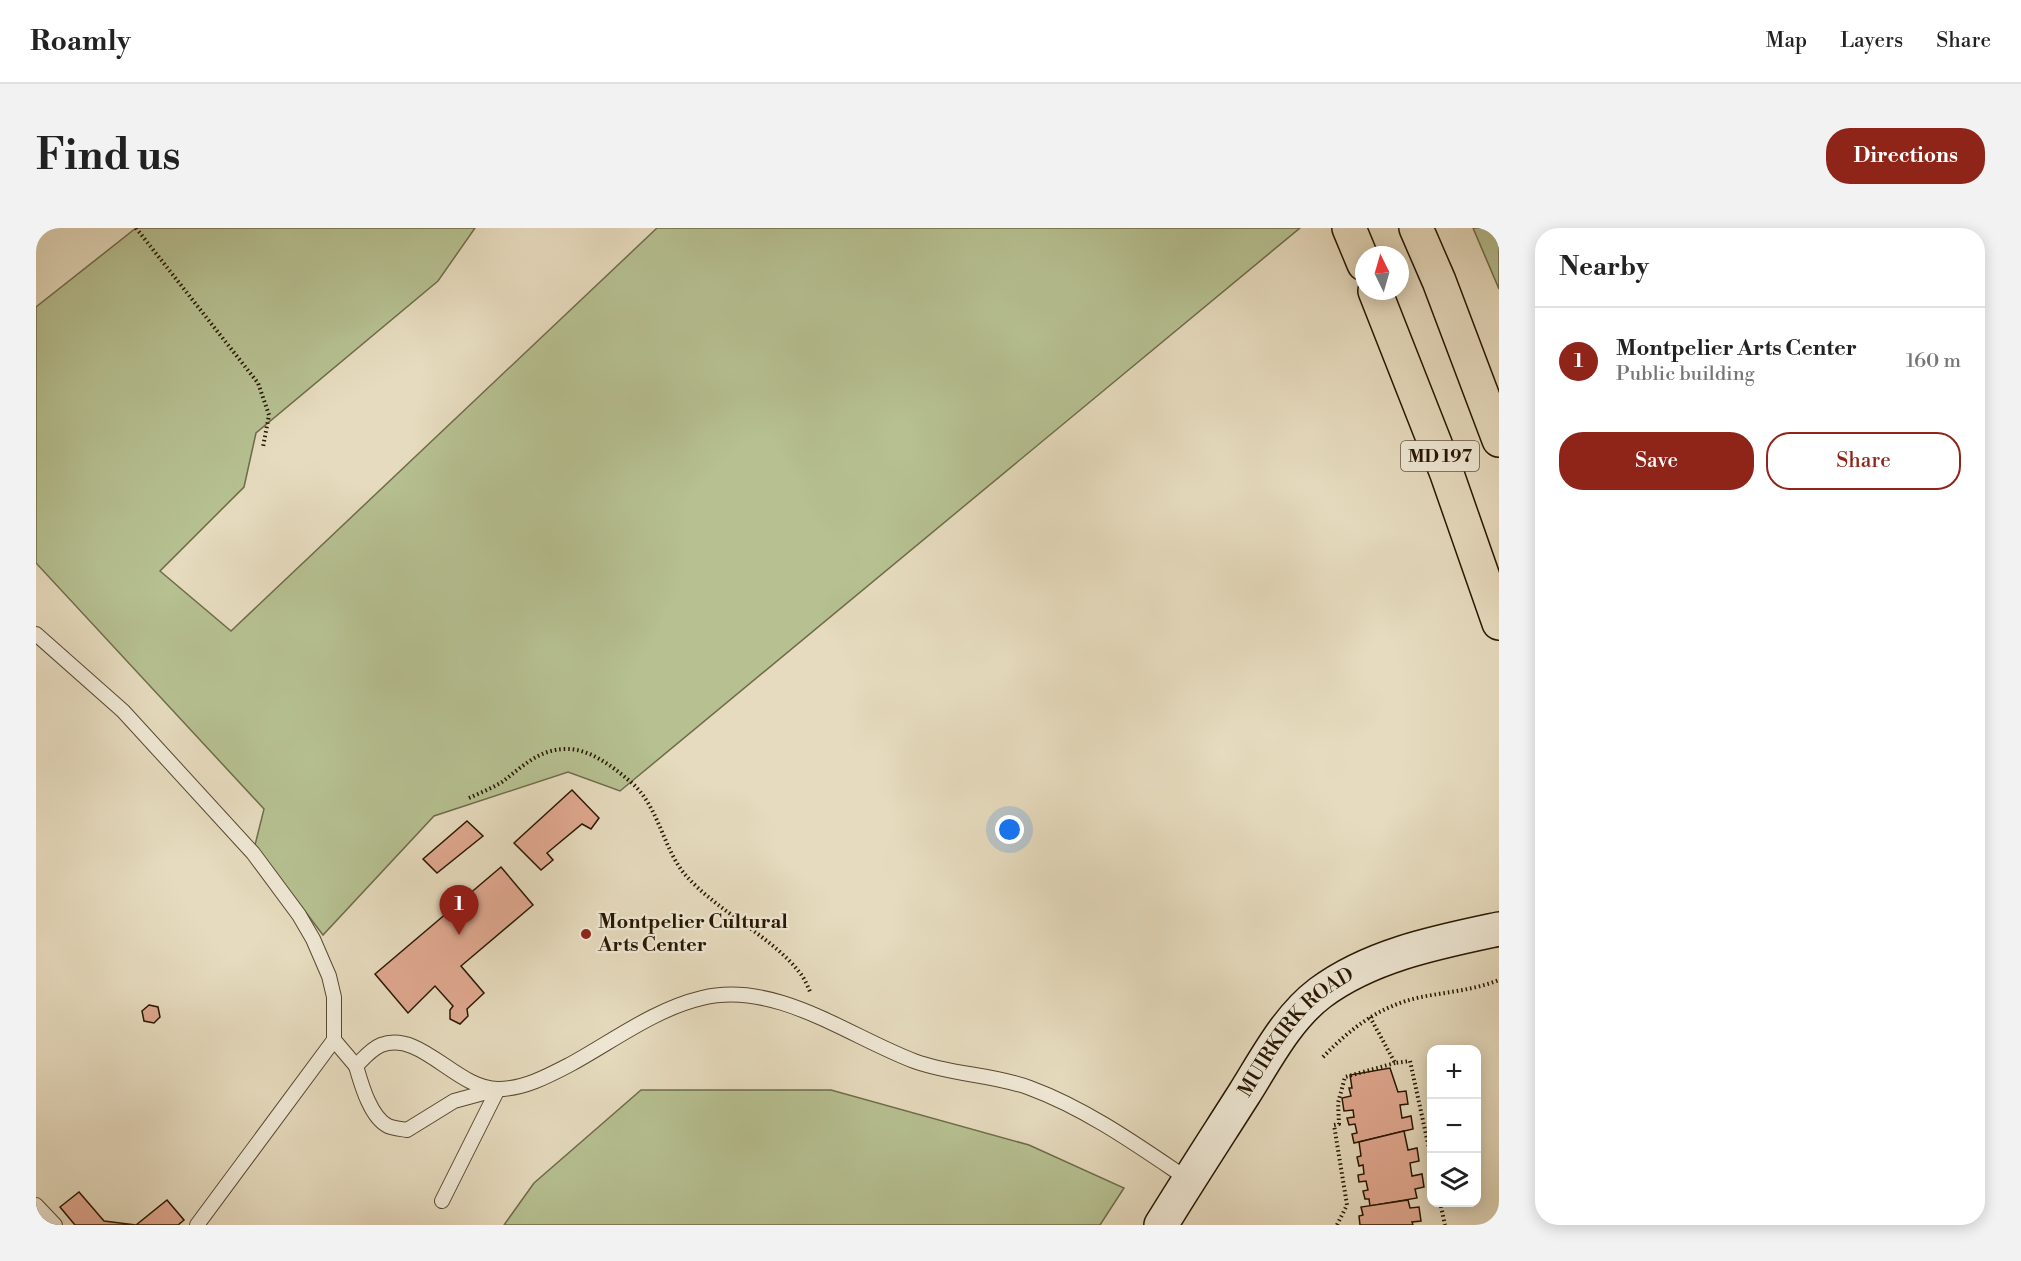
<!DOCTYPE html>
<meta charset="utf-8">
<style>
body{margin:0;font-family:"Libre Bodoni",serif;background:#f2f2f2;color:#222}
.controls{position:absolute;right:18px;bottom:18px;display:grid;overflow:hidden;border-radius:12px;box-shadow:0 3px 15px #0003}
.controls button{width:54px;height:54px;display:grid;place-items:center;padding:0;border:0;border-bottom:2px solid #e0e0e0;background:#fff;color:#222;font:30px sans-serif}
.compass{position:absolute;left:1319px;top:18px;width:54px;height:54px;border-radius:50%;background:#fff;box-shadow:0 3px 15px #0003;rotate:355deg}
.you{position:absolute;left:974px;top:602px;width:21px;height:21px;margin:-15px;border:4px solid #fff;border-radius:50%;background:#1a73e8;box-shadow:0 0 0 9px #1a73e833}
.badge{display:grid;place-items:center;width:39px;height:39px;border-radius:50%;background:#8f2418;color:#fff;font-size:20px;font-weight:700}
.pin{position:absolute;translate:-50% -50px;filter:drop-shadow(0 2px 3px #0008)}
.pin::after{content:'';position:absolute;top:32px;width:21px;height:18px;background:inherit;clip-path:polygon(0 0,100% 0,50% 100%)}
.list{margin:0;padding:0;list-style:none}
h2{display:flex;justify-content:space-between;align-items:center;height:78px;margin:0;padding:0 24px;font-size:26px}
h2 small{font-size:20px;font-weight:400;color:#767676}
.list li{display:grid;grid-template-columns:39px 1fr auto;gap:18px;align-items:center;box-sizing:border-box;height:108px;padding:0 24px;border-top:2px solid #e0e0e0}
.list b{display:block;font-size:22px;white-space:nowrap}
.list p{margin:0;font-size:20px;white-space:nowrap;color:#767676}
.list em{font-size:20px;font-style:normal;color:#767676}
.actions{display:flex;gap:12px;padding:18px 24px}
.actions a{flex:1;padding:14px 0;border:2px solid #8f2418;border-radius:24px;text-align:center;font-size:21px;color:#8f2418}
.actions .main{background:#8f2418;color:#fff}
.icon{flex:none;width:33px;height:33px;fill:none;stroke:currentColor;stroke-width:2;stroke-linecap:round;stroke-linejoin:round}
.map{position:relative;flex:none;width:1463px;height:997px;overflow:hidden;border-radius:24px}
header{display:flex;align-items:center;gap:36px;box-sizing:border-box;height:84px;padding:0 30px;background:#fff;border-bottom:2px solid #e0e0e0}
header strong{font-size:28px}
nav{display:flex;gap:33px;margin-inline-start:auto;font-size:21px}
.intro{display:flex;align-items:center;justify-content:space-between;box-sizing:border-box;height:144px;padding:0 36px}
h1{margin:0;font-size:42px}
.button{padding:15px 27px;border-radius:24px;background:#8f2418;color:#fff;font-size:21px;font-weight:700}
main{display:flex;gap:36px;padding:0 36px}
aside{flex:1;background:#fff;border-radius:24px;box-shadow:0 3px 15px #0003}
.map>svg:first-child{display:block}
.green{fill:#b6c091;stroke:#6f6c4a;stroke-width:1.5}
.building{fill:#e0a890;stroke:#281702;stroke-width:1.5}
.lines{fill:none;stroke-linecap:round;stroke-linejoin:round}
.service-casing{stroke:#584831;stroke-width:16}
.secondary-casing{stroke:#281702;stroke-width:36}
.primary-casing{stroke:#281702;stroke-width:36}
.path{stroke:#281702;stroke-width:4;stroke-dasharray:1.5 3;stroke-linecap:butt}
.service{stroke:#efe8d5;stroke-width:14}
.secondary{stroke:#efe8d5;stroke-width:33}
.primary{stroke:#e6dbbe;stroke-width:33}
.poi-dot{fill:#8f2418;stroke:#efe8d5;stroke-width:2}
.labels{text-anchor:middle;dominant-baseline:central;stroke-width:4.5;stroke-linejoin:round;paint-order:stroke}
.shield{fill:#efe8d5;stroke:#645641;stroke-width:1.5}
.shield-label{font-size:18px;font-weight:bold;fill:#281702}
.poi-label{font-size:20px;font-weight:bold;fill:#281702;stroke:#efe8d5;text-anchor:start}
.street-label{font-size:20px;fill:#281702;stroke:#efe8d5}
</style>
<header>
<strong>Roamly</strong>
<nav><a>Map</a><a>Layers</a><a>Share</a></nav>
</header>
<div class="intro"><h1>Find us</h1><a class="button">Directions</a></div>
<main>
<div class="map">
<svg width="1463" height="997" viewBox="0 0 1463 997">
<rect width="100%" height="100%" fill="#e6dbbe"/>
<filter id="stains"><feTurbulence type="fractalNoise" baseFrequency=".00333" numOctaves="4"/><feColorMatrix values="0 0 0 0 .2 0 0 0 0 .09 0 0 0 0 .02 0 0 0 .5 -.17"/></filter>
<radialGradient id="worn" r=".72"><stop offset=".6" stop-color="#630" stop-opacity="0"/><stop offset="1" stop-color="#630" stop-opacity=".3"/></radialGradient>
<g class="green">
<polygon points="100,0 439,0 402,53 220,205 208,259 124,343 195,403 621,0 1264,0 584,563 532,544 398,588 287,707 219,617 228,581 0,335 0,79"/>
<polygon points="1437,0 1463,0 1463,61"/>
<polygon points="605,862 795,862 993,917 1088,960 1064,997 468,997 498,955"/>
</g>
<g class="building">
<polygon points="536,562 563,590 555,601 546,596 511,625 517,632 505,642 478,615"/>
<polygon points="431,593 447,608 401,645 387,631"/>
<polygon points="465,639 497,677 425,738 448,765 431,781 432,788 424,796 414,791 414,782 417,778 399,758 372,785 339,746"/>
<polygon points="113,777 122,779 124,789 118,795 108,793 106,783"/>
<polygon points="1354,840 1362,864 1370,863 1372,876 1364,877 1366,890 1375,888 1377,901 1318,915 1316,906 1321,905 1319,896 1313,897 1311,890 1318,889 1317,882 1308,883 1306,870 1315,868 1313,860 1316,860 1314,847"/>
<polygon points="1368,903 1372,922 1381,920 1383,933 1374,935 1376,948 1386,946 1388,959 1379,961 1381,970 1334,978 1333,971 1329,971 1327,963 1332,962 1330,953 1323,954 1322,947 1328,946 1327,937 1323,938 1321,929 1325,928 1323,914"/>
<polygon points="43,964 68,993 100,997 131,972 148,992 142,997 39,997 24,979"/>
<polygon points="1372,972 1374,980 1383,979 1385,993 1376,994 1377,997 1324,997 1323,988 1327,987 1325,979"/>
</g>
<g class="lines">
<g class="service-casing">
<g id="service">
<polyline points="0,406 87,483 217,625 263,687 277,711 293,748 298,769 298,812 320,838"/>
<path d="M406,973l56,-112 -44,12 -47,29c-6,-1 -14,-2 -19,-4 -18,-9 -27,-43 -32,-60 7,-7 15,-17 25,-21 40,-15 75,44 117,44 26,0 50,-13 73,-25 42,-23 84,-55 131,-66 73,-18 146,38 212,63 37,14 79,13 116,27 57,21 110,59 159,92"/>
<polyline points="0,977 19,997"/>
<polyline points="161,997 298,812"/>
</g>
</g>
<g class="secondary-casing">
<g id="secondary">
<path id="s1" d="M1125,997c27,-44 55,-87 83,-131 22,-35 43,-76 76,-101 51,-38 118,-51 179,-64"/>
</g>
</g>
<g class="primary-casing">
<g id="primary">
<polyline points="1313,0 1328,36"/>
<polyline points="1380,0 1403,53 1463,212"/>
<polyline points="1339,63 1411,246 1463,395"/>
</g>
</g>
<g class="path">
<polyline points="100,0 222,155 233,187 227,219"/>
<path d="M433,570c11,-5 23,-10 33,-16 20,-15 37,-33 64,-33 24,-1 50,20 67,35 25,23 30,62 50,88 32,39 88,63 117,101 5,6 8,14 11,21"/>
<polyline points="1334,789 1359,835 1374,833 1396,934"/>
<path d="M1287,829c29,-30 57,-51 98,-60 26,-5 53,-7 78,-17"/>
<polyline points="1404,974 1409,997"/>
<polyline points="1301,997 1311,977 1298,897 1303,896 1302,875 1309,849 1359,835"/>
</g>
<use href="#service" class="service"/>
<use href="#secondary" class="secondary"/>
<use href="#primary" class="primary"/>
</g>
<circle class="poi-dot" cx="550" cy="706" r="6"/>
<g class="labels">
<rect class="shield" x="1365" y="213" width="78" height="30" rx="4.5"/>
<g class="shield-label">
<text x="1404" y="228">MD 197</text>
</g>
<g class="poi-label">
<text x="562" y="694">Montpelier Cultural<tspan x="562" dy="23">Arts Center</tspan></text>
</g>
<g class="street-label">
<text stroke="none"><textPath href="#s1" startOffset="237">MUIRKIRK ROAD</textPath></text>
</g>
</g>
<rect width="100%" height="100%" filter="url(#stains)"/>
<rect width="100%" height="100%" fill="url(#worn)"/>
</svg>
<div class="controls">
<button>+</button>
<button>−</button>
<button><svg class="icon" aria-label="layers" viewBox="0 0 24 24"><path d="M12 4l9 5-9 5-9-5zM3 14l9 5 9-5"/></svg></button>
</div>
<svg class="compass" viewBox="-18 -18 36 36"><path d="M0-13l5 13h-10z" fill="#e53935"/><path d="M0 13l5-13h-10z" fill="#767676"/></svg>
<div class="you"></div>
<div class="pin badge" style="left:423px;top:707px">1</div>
</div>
<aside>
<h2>Nearby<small></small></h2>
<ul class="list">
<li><span class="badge">1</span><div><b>Montpelier Arts Center</b><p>Public building</p></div><em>160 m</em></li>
</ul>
<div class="actions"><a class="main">Save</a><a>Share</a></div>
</aside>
</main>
